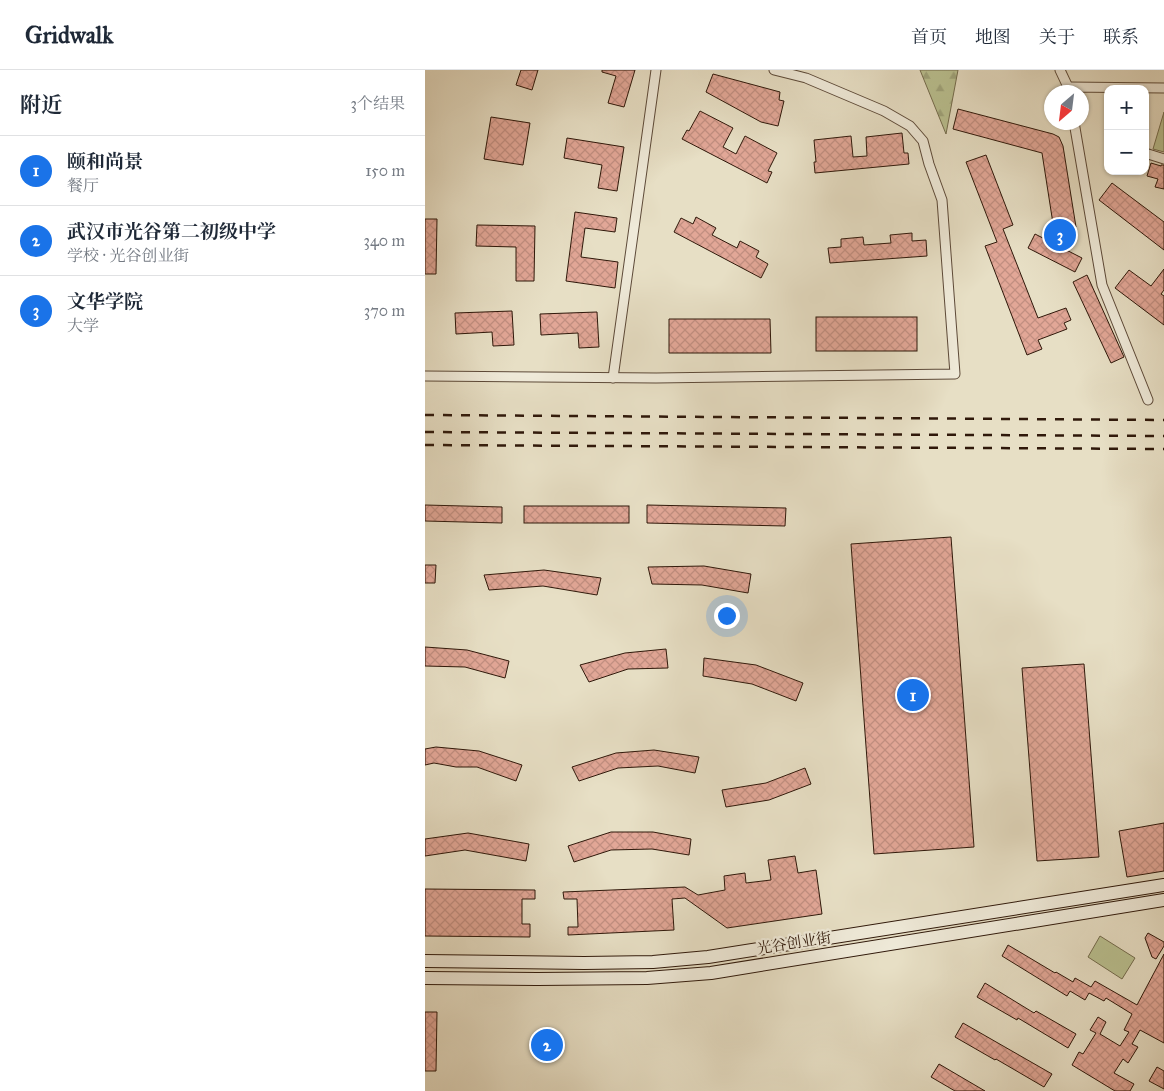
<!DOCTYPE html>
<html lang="zh">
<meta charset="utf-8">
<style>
body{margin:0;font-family:"IM FELL Great Primer","Noto Serif SC",serif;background:#f6f6f7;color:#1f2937}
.controls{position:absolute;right:15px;top:15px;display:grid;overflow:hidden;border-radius:10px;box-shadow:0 1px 4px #0004}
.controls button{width:45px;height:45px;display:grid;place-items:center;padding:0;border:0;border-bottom:1px solid #e0e1e3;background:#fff;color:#1f2937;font:25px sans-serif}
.compass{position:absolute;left:619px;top:15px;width:45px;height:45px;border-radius:50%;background:#fff;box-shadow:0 1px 4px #0004;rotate:208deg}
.you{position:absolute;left:301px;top:545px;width:18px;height:18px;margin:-12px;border:4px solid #fff;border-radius:50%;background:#1a73e8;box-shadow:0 0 0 8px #1a73e833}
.badge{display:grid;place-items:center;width:32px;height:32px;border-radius:50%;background:#1a73e8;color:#fff;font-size:16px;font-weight:700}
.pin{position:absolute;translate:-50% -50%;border:2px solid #fff;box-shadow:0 1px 5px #0006}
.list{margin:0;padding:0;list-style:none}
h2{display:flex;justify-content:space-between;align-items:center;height:65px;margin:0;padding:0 20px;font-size:21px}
h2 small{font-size:16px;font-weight:400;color:#747a83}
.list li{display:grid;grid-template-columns:32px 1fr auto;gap:15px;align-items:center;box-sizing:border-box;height:70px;padding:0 20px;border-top:1px solid #e0e1e3}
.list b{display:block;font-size:19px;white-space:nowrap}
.list p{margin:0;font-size:16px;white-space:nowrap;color:#747a83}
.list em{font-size:16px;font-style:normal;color:#747a83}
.map{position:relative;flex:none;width:739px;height:1021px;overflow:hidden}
header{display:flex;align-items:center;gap:30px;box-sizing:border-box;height:70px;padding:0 25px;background:#fff;border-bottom:1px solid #e0e1e3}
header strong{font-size:24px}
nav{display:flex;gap:28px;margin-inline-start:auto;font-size:18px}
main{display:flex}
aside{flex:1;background:#fff}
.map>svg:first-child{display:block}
.forest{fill:url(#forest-firs);stroke:#746c4e}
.green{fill:#bac191;stroke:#746c4e}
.building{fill:url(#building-cross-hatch);stroke:#2f180a}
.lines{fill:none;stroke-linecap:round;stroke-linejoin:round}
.street-casing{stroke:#5d4a39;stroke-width:11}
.secondary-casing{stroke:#2f180a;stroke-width:14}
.street{stroke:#efead9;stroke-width:9}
.secondary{stroke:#efead9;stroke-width:12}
.rail{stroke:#2f180a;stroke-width:2.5;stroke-dasharray:9 9;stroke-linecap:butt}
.labels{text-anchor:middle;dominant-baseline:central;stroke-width:4.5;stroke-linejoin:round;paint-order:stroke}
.street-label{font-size:15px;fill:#2f180a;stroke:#efead9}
</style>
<header>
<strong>Gridwalk</strong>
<nav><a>首页</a><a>地图</a><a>关于</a><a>联系</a></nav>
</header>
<main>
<aside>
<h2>附近<small>3个结果</small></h2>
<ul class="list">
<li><span class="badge">1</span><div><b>颐和尚景</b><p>餐厅</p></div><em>150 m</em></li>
<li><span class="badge">2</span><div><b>武汉市光谷第二初级中学</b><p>学校 · 光谷创业街</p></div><em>340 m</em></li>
<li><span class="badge">3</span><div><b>文华学院</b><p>大学</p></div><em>370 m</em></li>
</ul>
</aside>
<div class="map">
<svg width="739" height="1021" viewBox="0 0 739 1021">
<defs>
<pattern id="forest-firs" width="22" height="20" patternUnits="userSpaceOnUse" patternTransform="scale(1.25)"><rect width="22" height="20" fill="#bac191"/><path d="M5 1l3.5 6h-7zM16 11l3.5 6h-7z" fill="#a0a57c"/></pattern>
<pattern id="building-cross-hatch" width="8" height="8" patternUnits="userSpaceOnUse" patternTransform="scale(1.25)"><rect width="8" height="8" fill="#e2a797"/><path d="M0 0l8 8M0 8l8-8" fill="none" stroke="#c28f81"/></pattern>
</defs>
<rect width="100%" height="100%" fill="#e7dfc5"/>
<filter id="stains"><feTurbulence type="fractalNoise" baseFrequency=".004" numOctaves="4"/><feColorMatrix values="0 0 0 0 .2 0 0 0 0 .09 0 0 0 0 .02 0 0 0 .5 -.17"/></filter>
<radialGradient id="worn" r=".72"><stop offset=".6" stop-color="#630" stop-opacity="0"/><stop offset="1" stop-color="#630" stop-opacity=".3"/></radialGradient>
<polygon class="forest" points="495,0 533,0 521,64"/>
<g class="green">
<polygon points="739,42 739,82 728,79"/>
<polygon points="675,866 710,888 697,909 663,887"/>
</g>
<g class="building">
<polygon points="96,0 113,0 107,20 91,15"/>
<polygon points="177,0 210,0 199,37 183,33 191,6 177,2"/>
<polygon points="288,4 355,22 354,30 359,31 353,56 336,52 281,22"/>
<polygon points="533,39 628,64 634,67 638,76 651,157 629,160 617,83 528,59"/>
<polygon points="275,41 308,58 298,77 311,84 320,66 352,83 343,101 347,102 342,113 257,69 262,60 264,61"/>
<polygon points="66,47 105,53 98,95 59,89"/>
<polygon points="477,63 479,83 483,83 484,94 390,103 389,92 391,92 389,70 426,66 428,87 442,86 441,67"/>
<polygon points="142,68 199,77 192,121 173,118 177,95 139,88"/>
<polygon points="561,85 588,155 578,159 613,248 641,238 646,250 639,253 642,259 613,270 617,279 602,285 560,176 572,172 541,92"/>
<polygon points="726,93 736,96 736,95 739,95 739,119 730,117 733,109 722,106"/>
<polygon points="687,113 739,152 739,180 674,130"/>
<polygon points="150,142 192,148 190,162 160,158 156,187 193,192 190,218 141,211"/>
<polygon points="271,147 291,158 287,165 312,178 315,171 334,181 331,187 343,194 336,208 249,162 256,148 268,154"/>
<polygon points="0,149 12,149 11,204 0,204"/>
<polygon points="52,155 110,156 109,211 91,211 91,177 51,176"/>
<polygon points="487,163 487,171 501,170 502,186 405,193 403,178 416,177 416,169 438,167 439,175 466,173 465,165"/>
<polygon points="610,164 657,188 650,202 603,178"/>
<polygon points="739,199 739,220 736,224 739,226 739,255 690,218 704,200 726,216"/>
<polygon points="662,205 699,287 686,293 648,212"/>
<polygon points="87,241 89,275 68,276 67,262 31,264 30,243"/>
<polygon points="172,242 174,277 154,278 153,263 116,265 115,244"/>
<rect x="391" y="247" width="101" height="34"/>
<polygon points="244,249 345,249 346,283 244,283"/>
<polygon points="0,435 77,437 77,453 0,451"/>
<polygon points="222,435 361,438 360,456 222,453"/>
<rect x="99" y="436" width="105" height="17"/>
<polygon points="526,467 549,777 449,784 426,474"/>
<polygon points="0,495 11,495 10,513 0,513"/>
<polygon points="279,496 326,504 323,523 277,515 227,514 223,497"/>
<polygon points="119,500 176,508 172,525 118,516 64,520 59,505"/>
<polygon points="0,577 42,580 84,591 80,608 40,597 0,596"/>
<polygon points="241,579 243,598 203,599 164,612 155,595 200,583"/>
<polygon points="279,588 331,595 378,613 371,631 327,614 278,606"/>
<polygon points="659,594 674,787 612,791 597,598"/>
<polygon points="11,677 54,681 97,695 91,711 52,697 31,697 9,693 0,695 0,679"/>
<polygon points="229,680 274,687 270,703 233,696 193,698 154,711 147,697 191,683"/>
<polygon points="380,698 386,714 344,730 301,737 297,720 341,713"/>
<polygon points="739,753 739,801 702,807 694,761"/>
<polygon points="186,762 228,762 266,769 264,785 227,779 186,780 149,792 143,776"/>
<polygon points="43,763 104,774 101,791 40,780 0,786 0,769"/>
<polygon points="370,786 373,803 391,800 397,844 302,858 260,828 247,829 249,860 143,865 143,857 153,857 152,829 139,829 138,822 260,817 273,825 300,820 299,806 320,803 321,813 346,810 343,790"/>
<polygon points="0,819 110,820 110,829 97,829 97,854 105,854 105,867 0,866"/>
<polygon points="723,863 739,872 739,876 731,889 727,887 720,868"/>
<polygon points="583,875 630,903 631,902 648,912 650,908 666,917 670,911 712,935 739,884 739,973 715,960 707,974 713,977 703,993 698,989 689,1003 709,1014 705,1021 690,1021 647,995 654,982 658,984 671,963 665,960 673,947 681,952 675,964 695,976 704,962 699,960 707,944 681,928 679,931 664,923 660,930 645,921 642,926 577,886"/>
<polygon points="560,913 609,943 611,941 651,964 643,978 593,948 592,950 552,927"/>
<polygon points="0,942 12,942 11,1001 0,1001"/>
<polygon points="538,953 627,1004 619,1017 571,989 570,990 530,967"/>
<polygon points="514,994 560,1021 530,1021 506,1007"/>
<polygon points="732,997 739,1001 739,1019 724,1011"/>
</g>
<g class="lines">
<g class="street-casing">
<g id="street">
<polyline points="635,0 643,17"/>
<polyline points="644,22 643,17 739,18"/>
<polyline points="649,52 677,215 723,330"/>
<polyline points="720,83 739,89"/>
<polyline points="0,306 231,308 530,304 517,130 504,94 498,71 485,56 459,41 381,8 349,0"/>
<polyline points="188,308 231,0"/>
</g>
</g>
<g class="secondary-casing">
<g id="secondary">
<polyline points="0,891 159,893 228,892 283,887 739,815"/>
<polyline points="0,908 112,909 222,908 286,903 739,830"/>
</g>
</g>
<use href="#street" class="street"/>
<use href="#secondary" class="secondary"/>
<g class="rail">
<polyline points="0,345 739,350"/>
<polyline points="0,362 739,366"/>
<polyline points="0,375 739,379"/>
</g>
</g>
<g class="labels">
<g class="street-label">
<text transform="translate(369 873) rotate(-9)">光谷创业街</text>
</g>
</g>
<rect width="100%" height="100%" filter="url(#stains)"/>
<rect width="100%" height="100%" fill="url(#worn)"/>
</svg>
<div class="controls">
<button>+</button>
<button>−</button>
</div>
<svg class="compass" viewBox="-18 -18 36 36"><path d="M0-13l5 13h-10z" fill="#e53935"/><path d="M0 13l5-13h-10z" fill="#747a83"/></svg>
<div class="you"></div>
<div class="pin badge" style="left:488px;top:625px">1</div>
<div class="pin badge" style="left:122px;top:975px">2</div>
<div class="pin badge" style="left:635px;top:165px">3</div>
</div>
</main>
